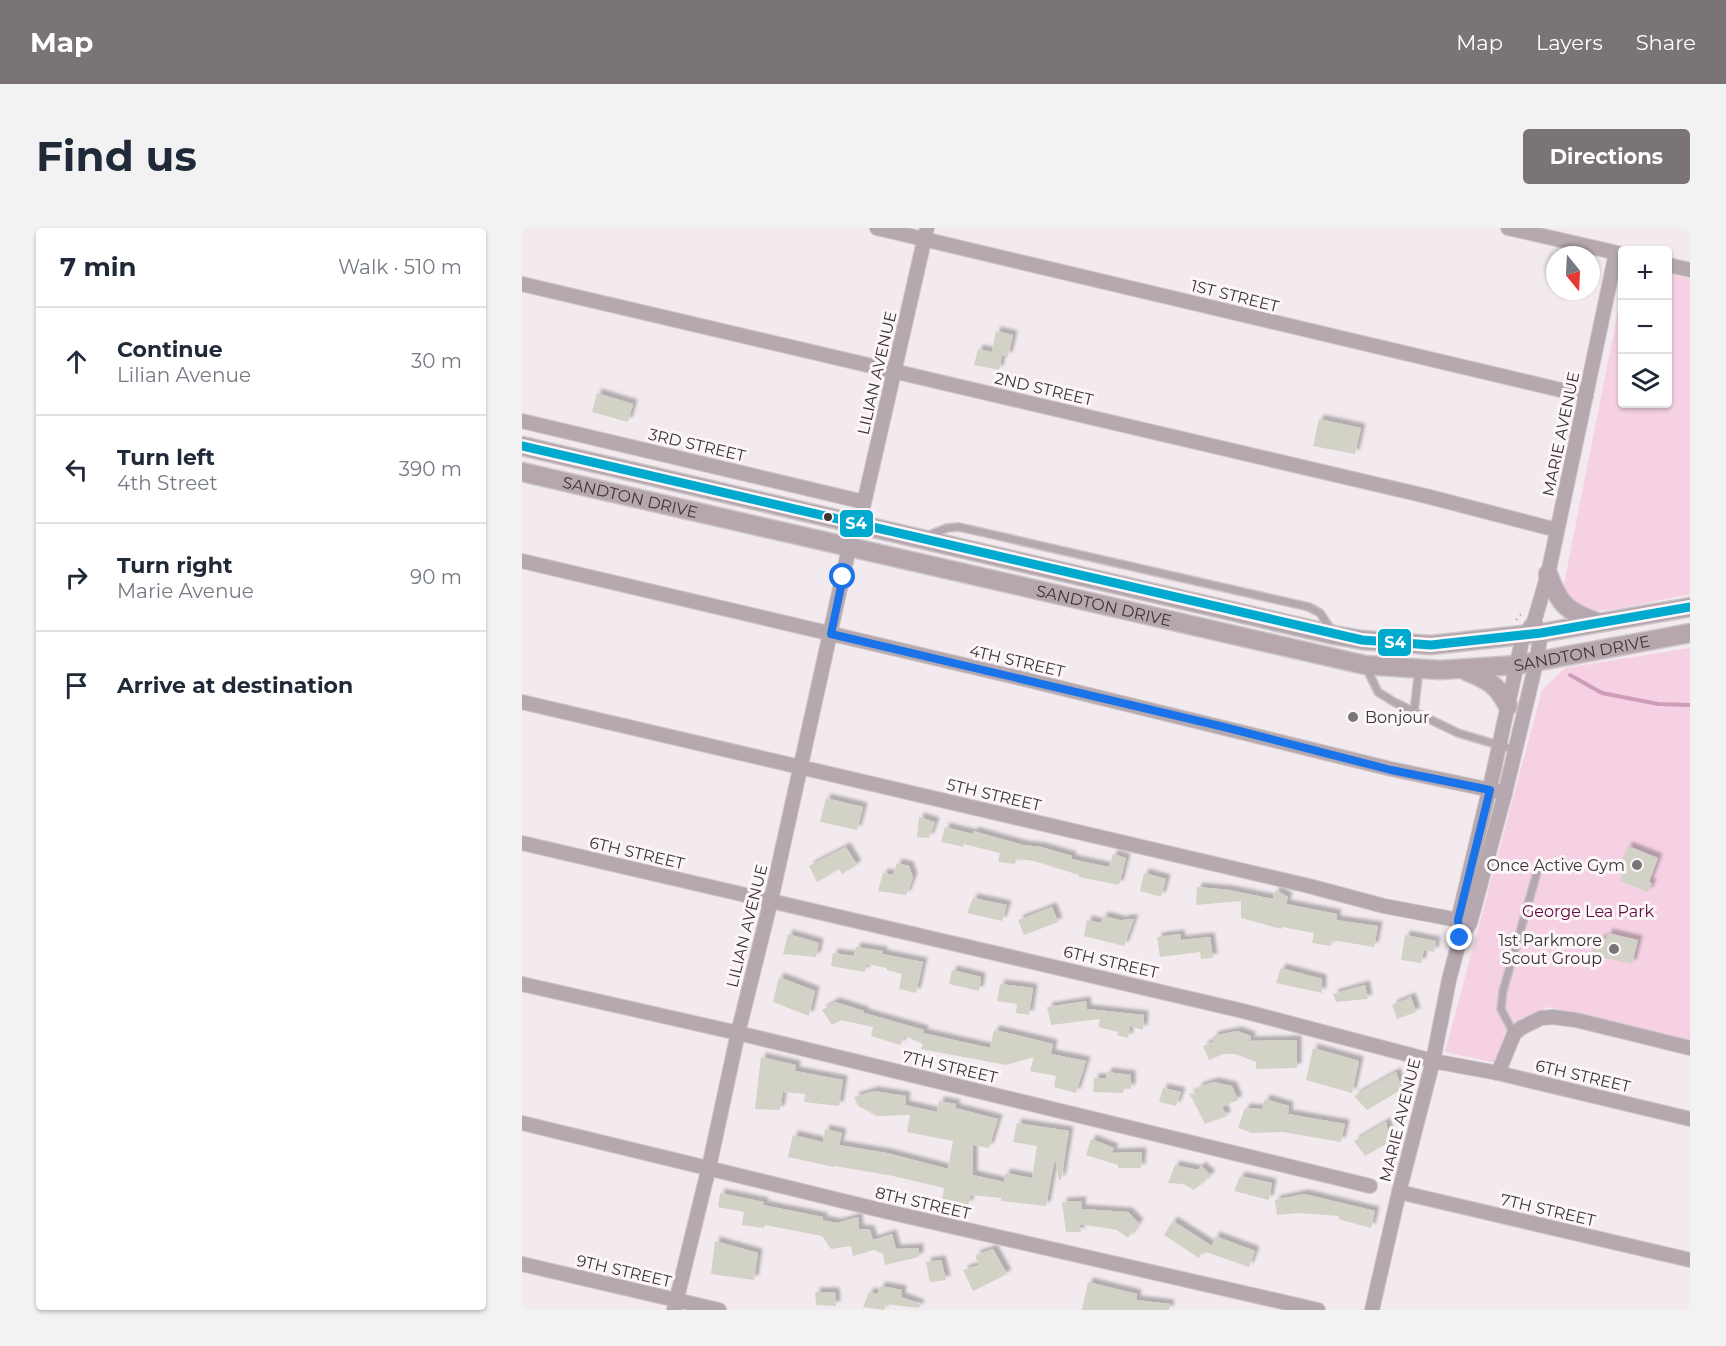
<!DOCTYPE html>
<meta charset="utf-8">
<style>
body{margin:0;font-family:Montserrat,sans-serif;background:#f2f2f3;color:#1f2937}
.controls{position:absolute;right:18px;top:18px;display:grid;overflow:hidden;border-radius:6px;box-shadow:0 2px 4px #0004}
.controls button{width:54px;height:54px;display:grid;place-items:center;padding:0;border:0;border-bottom:2px solid #e0e1e3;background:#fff;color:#1f2937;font:30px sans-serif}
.compass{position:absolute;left:1024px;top:18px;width:54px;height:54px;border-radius:50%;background:#fff;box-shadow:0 2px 4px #0004;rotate:162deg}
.stop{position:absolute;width:18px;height:18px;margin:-14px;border:4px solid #1a73e8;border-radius:50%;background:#fff}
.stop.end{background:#1a73e8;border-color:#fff;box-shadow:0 2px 6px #0008}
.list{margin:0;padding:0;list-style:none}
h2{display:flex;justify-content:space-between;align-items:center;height:78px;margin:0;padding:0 24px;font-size:26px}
h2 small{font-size:20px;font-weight:400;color:#747a83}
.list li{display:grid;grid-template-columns:39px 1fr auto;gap:18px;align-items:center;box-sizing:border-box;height:108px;padding:0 24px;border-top:2px solid #e0e1e3}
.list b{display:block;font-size:22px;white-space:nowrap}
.list p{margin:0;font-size:20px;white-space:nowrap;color:#747a83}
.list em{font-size:20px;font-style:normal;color:#747a83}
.icon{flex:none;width:33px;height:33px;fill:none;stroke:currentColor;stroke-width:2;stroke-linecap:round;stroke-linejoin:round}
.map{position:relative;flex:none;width:1168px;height:1082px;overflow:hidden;border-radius:6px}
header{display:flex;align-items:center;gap:36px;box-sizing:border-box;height:84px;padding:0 30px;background:#7b7477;color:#fff}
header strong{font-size:28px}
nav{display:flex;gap:33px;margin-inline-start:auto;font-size:21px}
.intro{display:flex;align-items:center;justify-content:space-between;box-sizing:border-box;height:144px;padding:0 36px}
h1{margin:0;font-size:42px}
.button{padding:15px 27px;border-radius:6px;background:#7b7477;color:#fff;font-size:21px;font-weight:700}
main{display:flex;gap:36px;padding:0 36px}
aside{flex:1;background:#fff;border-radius:6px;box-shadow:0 2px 4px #0004}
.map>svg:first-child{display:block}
.grass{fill:#f5d1e3}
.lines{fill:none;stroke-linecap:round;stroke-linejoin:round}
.stream{stroke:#cf9db7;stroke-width:4}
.building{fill:#d3d2c6;filter:url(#shadow)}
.lane-casing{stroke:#cdc6c9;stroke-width:10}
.street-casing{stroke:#cdc6c9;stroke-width:16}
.secondary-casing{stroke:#cdc6c9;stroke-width:21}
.path{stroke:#b7adb2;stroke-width:2;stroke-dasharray:1.5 4.5;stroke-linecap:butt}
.lane{stroke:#b6a8af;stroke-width:7}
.street{stroke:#b6a8af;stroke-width:14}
.secondary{stroke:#b6a6ae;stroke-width:18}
.bus-1-casing{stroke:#fdf6f9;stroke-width:14}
.bus-1{stroke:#00a9ce;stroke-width:9}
.route{stroke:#1a73e8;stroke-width:8}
.bus-dot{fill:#3b3437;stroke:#fdf6f9;stroke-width:2}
.poi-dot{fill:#7b7477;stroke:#fdf6f9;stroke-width:2}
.labels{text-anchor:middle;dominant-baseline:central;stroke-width:6;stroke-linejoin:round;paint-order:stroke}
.street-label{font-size:16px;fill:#3b3437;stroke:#fdf6f9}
.poi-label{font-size:16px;fill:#3b3437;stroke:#fdf6f9;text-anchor:end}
.park-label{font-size:16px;fill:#5e0b40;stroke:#fdf6f9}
.line-badge{stroke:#fdf6f9;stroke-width:2}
.badge-label{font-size:16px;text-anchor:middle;font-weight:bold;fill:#fff}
</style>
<header>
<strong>Map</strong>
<nav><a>Map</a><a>Layers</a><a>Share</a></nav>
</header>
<div class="intro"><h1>Find us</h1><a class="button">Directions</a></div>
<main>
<aside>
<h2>7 min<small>Walk · 510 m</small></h2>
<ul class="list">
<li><svg class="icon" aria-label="ahead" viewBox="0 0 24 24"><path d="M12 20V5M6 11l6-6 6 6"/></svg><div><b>Continue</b><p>Lilian Avenue</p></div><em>30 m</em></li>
<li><svg class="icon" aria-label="left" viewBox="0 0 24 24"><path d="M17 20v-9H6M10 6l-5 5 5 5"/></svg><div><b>Turn left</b><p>4th Street</p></div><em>390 m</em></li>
<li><svg class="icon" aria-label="right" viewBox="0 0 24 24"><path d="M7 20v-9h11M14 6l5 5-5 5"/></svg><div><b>Turn right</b><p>Marie Avenue</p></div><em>90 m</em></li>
<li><svg class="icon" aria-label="arrive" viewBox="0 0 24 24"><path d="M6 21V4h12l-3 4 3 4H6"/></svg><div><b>Arrive at destination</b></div></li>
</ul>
</aside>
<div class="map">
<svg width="1168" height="1082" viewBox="0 0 1168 1082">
<defs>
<filter id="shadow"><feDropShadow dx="4.5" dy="-4.5" stdDeviation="1.5" flood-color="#0004"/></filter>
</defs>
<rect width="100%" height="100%" fill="#f2eaee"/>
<g class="grass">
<path d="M1146,45l22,6v315c-23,4 -83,20 -103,16 -14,-3 -21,-13 -23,-26l58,-293v113h46z"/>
<polygon points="1168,420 1168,812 1026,779 996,793 974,835 923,824 1020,462 1043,440"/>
</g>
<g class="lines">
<polyline class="stream" points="1048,447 1080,465 1136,476 1168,477"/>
</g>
<g class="building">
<polygon points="474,103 491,107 486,129 480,127 477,142 452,137 456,121 470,124"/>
<polygon points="75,165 111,176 106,194 70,184"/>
<polygon points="797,191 839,200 833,226 791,218"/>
<polygon points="304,570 341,579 335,602 298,594"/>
<polygon points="397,589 413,594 407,610 395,609"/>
<polygon points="423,599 451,606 451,603 501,617 519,619 550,628 549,631 587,639 591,626 604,630 597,657 557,649 557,647 512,633 494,631 493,636 476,634 478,625 441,616 442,619 419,614"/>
<polygon points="1106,618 1136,630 1127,654 1130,655 1126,664 1098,653 1100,647 1094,645"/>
<polygon points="324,619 335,637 320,646 317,641 295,654 287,638"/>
<polygon points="375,635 387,638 391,650 384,667 356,663 361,645 371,647"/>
<polygon points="622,645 644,651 639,669 618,663"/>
<polygon points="675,659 707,662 751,671 753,662 766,669 764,676 815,686 814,692 856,698 852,719 810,712 809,718 790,715 792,705 760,699 759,701 719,690 719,673 674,677"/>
<polygon points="451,670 485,677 480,693 445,685"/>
<polygon points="530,679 536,694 502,707 496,692"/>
<polygon points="581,688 602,693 602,691 612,691 602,718 562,708 565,692 579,695"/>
<polygon points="1086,705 1116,712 1110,736 1069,727 1072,714 1078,715 1079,710 1084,711"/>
<polygon points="266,706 297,715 294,729 261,726"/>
<polygon points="658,706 659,712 688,709 691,730 679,731 678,724 638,729 635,709"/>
<polygon points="883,707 914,713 912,724 902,722 899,735 879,732"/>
<polygon points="334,719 361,723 360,726 401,734 394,765 377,761 380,746 364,742 365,740 344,736 343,744 309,738 311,725 332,728"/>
<polygon points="759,740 800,751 800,765 754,755"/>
<polygon points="430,742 459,749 457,763 427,756"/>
<polygon points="257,749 293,763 287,788 251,774"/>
<polygon points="478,756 511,760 507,787 494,785 495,776 475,773"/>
<polygon points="843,757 846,771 814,774 811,766"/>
<polygon points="889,769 894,784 875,791 870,777"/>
<polygon points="564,773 565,781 622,787 621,802 608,798 606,810 595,807 596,804 576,799 578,791 529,797 525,779"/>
<polygon points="313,774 342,783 342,785 402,802 401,805 468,820 472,802 486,805 531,816 529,826 564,833 554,865 532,859 534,848 508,843 512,829 484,837 399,821 401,816 383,808 378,817 349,808 351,799 319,792 310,797 300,782"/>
<polygon points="715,803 729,808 728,813 775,812 775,840 734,841 734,834 713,826 701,826 687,832 681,818 691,814 691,808"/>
<polygon points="791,820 837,833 830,865 784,852"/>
<polygon points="239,829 274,837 273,843 321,852 317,878 282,874 283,866 261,864 258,882 233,881"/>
<polygon points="585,844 609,847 609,861 602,860 601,865 571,864 572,850 584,850"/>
<polygon points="874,844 880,861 845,882 832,868"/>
<polygon points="692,854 710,858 716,872 700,879 705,888 683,896 667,865 674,866 676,859"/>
<polygon points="641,860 659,864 654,878 637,874"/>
<polygon points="352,863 384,868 383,877 415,884 417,873 434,876 433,880 476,891 467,920 451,917 451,947 482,954 483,945 510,950 515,918 491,914 495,895 547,903 539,952 537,952 533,930 524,978 479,973 479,970 449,967 446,977 420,972 422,960 371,948 313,938 312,939 266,929 271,907 301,914 303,901 320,905 317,917 365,925 426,941 431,913 385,904 388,887 355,888 336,878 332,869"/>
<polygon points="743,871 767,878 766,886 823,896 819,914 761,904 730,905 716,900 723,880 740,881"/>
<polygon points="864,894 869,913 843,928 832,913"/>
<polygon points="569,911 592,920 590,925 620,924 619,940 596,940 596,937 564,927"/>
<polygon points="653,937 676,942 679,938 689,947 672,962 661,956 646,955"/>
<polygon points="718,948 750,955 747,972 712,963"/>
<polygon points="198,965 242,974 241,977 301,989 300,992 315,995 336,989 337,1001 348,1002 351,1012 370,1006 374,1021 397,1020 397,1029 363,1037 361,1026 352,1022 331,1028 329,1018 309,1021 300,1008 243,997 242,1000 220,997 222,984 196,979"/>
<polygon points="782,966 853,983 849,1000 816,991 817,988 777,985 755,987 753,972"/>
<polygon points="560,973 559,981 606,984 617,995 606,1010 595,1002 557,996 559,1004 544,1004 540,974"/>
<polygon points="651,993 690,1018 693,1008 733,1023 727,1039 681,1023 677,1030 642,1007"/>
<polygon points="193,1013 236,1025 232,1052 189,1046"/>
<polygon points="471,1021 485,1046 451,1063 441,1042 457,1037 453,1027"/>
<polygon points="419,1032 424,1052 408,1054 404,1034"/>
<polygon points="566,1054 615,1066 614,1072 648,1076 647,1082 560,1082"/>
<polygon points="359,1058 380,1062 379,1069 398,1076 397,1080 364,1076 362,1082 341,1079 347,1064 355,1066"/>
<polygon points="293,1064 313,1064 314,1078 294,1077"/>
</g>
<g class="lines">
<g class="lane-casing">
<g id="lane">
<polyline points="405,308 425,300 437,299 787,379 798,385 810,403"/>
<polyline points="844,439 856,464 872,474 936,505 993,522"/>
<polyline points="892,484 897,441"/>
<polyline points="992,806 979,781 981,763 1016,641"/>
</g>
</g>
<g class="street-casing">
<g id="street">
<polyline points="355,0 1064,168"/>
<polyline points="986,0 1100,26"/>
<polyline points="1146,37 1168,42"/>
<polyline points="0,56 904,268 1035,302"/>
<polyline points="0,193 342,274"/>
<polyline points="337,297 405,0"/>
<polyline points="0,333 506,452 869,541 983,565"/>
<polyline points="0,474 787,658 862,678 936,692"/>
<polyline points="0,615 721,783 911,833 976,845 1168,891"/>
<polyline points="937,699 936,692 971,546 1001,408 1012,394 1026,346 1094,25"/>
<polyline points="0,756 216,805 848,958"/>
<polyline points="976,845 992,806 999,800 1019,790 1031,789 1054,792 1168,820"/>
<polyline points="0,895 358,982 796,1082"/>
<polyline points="877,964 1168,1032"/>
<polyline points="0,1036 197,1082"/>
<polyline points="152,1082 187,939 216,805 249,672 327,320"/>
<polyline points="850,1082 877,964 911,833 927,752 938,710 948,695 983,565 1014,435 1019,405 1012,394"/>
</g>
</g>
<g class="secondary-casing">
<g id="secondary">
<polyline points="0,218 812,407 840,412 909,417 1019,405 1168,379"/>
<path id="s1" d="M0,244l843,193 75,5 77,-5 173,-32"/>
<path d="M1026,346c11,30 19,38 49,48"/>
<path d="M944,443c22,9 31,13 42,35"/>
</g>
</g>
<polyline class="path" points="994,392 1002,383"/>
<use href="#lane" class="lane"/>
<use href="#street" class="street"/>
<use href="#secondary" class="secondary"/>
<g class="bus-1-casing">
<polyline id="bus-1" points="0,218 840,412 909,417 1019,405 1168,379"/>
</g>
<use href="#bus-1" class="bus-1"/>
</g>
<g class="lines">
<polyline class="route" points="321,349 309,406 702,499 869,542 968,562 936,692 938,710"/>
</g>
<circle class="bus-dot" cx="306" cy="289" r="5"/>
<g class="poi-dot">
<circle cx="831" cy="489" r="6"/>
<circle cx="1115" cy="637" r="6"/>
<circle cx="1092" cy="721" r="6"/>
</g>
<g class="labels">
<g class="street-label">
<text transform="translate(713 68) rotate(14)">1ST STREET</text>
<text transform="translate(355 145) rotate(-77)">LILIAN AVENUE</text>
<text transform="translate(522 161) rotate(13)">2ND STREET</text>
<text transform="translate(1039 206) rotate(-78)">MARIE AVENUE</text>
<text transform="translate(175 217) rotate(13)">3RD STREET</text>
<text stroke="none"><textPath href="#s1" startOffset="111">SANDTON DRIVE</textPath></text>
<text stroke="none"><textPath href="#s1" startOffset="597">SANDTON DRIVE</textPath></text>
<text stroke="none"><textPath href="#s1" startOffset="1083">SANDTON DRIVE</textPath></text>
<text transform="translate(495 433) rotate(13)">4TH STREET</text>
<text transform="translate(472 567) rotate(13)">5TH STREET</text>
<text transform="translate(115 625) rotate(13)">6TH STREET</text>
<text transform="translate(225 698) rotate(-76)">LILIAN AVENUE</text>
<text transform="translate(589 734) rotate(13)">6TH STREET</text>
<text transform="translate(428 839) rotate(13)">7TH STREET</text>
<text transform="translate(1061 848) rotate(13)">6TH STREET</text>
<text transform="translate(878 892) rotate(-76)">MARIE AVENUE</text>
<text transform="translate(401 975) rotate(13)">8TH STREET</text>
<text transform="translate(1026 982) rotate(13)">7TH STREET</text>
<text transform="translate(102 1043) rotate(13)">9TH STREET</text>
</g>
<g class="poi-label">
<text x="843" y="489" text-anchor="start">Bonjour</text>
<text x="1103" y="637">Once Active Gym</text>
<text x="1080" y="712">1st Parkmore<tspan x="1080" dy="18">Scout Group</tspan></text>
</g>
<g class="park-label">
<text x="1066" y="683">George Lea Park</text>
</g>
</g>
<g class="line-badge">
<rect x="317" y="281" width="35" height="29" rx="6" fill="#00a9ce"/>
<rect x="855" y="400" width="35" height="29" rx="6" fill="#00a9ce"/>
</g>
<g class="badge-label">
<text x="334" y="301">S4</text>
<text x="873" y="420">S4</text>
</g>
</svg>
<div class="controls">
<button>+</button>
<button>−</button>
<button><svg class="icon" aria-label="layers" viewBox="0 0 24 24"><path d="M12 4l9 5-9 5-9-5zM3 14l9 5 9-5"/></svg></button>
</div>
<svg class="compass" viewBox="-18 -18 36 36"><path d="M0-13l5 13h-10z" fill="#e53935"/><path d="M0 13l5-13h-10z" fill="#747a83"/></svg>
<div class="stop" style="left:321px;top:349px"></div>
<div class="stop end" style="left:938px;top:710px"></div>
</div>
</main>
